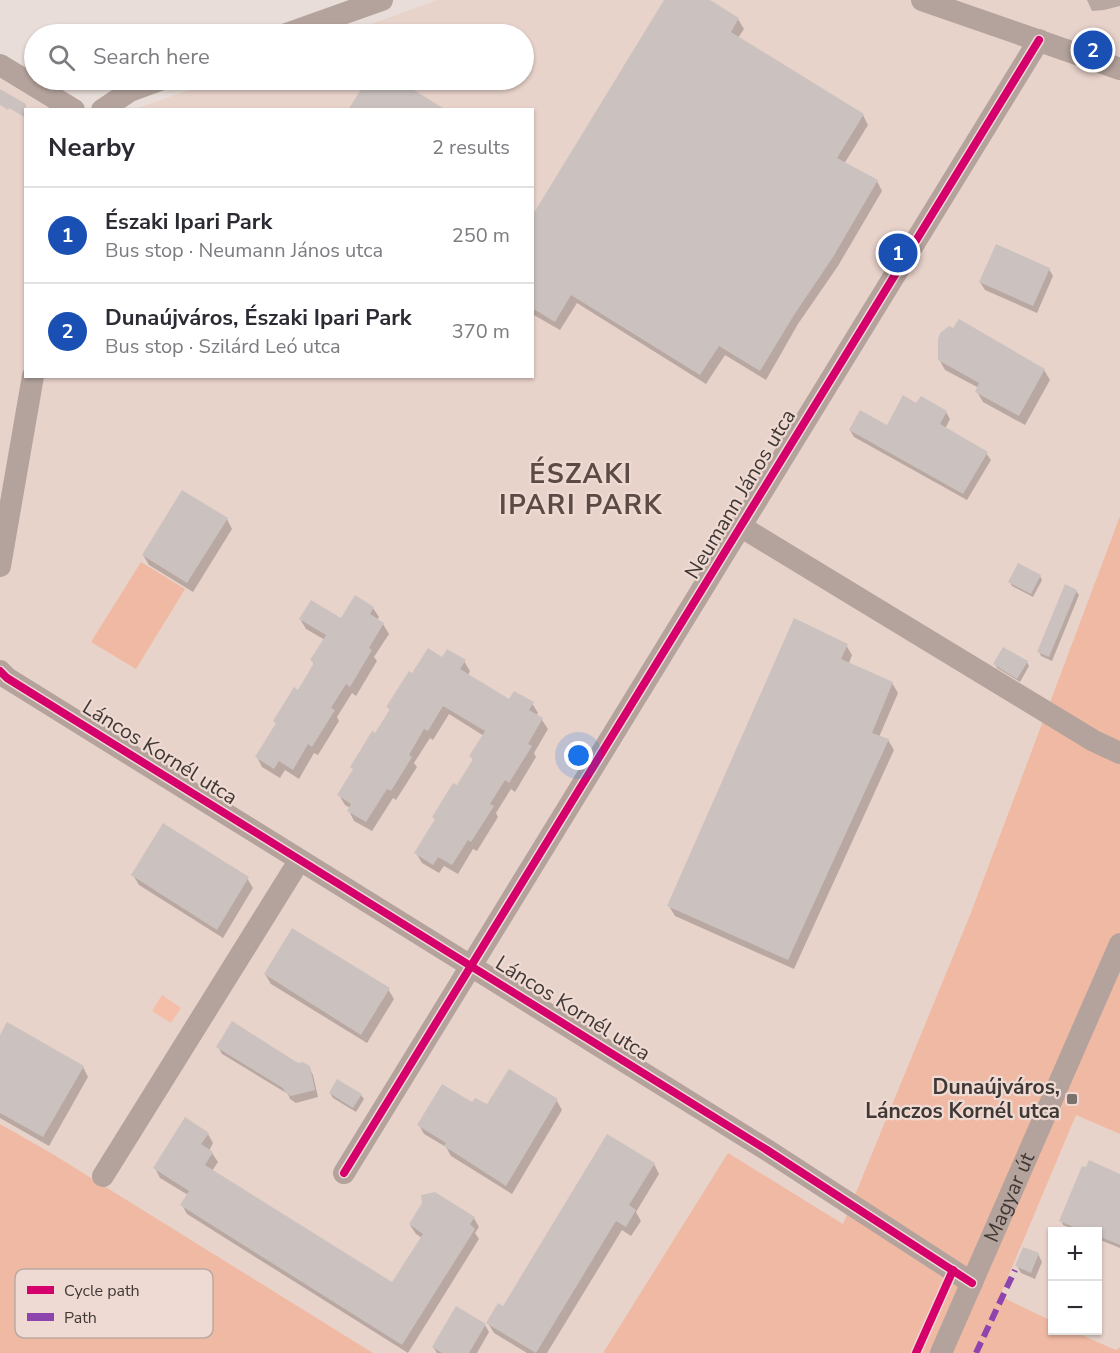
<!DOCTYPE html>
<meta charset="utf-8">
<style>
body{margin:0;font-family:"Nunito Sans",sans-serif;background:#f7f7f7;color:#2b2b33}
.controls{position:absolute;right:18px;bottom:18px;display:grid;overflow:hidden;border-radius:0px;box-shadow:0 2px 4px #0004}
.controls button{width:54px;height:54px;display:grid;place-items:center;padding:0;border:0;border-bottom:2px solid #e1e1e2;background:#fff;color:#2b2b33;font:30px sans-serif}
.you{position:absolute;left:579px;top:756px;width:21px;height:21px;margin:-15px;border:4px solid #fff;border-radius:50%;background:#1a73e8;box-shadow:0 0 0 9px #1a73e833}
.badge{display:grid;place-items:center;width:39px;height:39px;border-radius:50%;background:#7c3aed;color:#fff;font-size:20px;font-weight:700}
.pin{position:absolute;translate:-50% -50%;border:3px solid #fff;box-shadow:0 2px 6px #0006}
.list{margin:0;padding:0;list-style:none}
h2{display:flex;justify-content:space-between;align-items:center;height:78px;margin:0;padding:0 24px;font-size:26px}
h2 small{font-size:20px;font-weight:400;color:#7c7c81}
.list li{display:grid;grid-template-columns:39px 1fr auto;gap:18px;align-items:center;box-sizing:border-box;height:96px;padding:0 24px;border-top:2px solid #e1e1e2}
.list b{display:block;font-size:22px;white-space:nowrap}
.list p{margin:0;font-size:20px;white-space:nowrap;color:#7c7c81}
.list em{font-size:20px;font-style:normal;color:#7c7c81}
.icon{flex:none;width:33px;height:33px;fill:none;stroke:currentColor;stroke-width:2;stroke-linecap:round;stroke-linejoin:round}
.map{position:relative;flex:none;width:1120px;height:1353px;overflow:hidden}
.search{position:absolute;background:#fff;box-shadow:0 2px 4px #0004;left:24px;top:24px;width:510px;height:66px;display:flex;align-items:center;gap:15px;box-sizing:border-box;padding:0 21px;border-radius:33px;color:#7c7c81;font-size:22px}
.panel{position:absolute;background:#fff;box-shadow:0 2px 4px #0004;left:24px;top:108px;width:510px;height:270px;border-radius:0px}
.map>svg:first-child{display:block}
.built{fill:#e8d3cb}
.green{fill:#f0b9a3}
.water{fill:#f5bea8}
.shadow{fill:#0003}
.building{fill:#cbc2bf}
.lines{fill:none;stroke-linecap:round;stroke-linejoin:round}
.minor{stroke:#b4a39c;stroke-width:22}
.quiet{stroke:#8e44ad;stroke-width:6;stroke-dasharray:12 6;stroke-linecap:butt}
.cycleway-casing{stroke:#eedad2;stroke-width:11}
.cycleway{stroke:#d6006c;stroke-width:8}
.poi-dot{fill:#7b726e;stroke:#eedad2;stroke-width:2}
.labels{text-anchor:middle;dominant-baseline:central;stroke-width:4.5;stroke-linejoin:round;paint-order:stroke}
.street-label{font-size:21px;fill:#403835;stroke:#eedad2}
.poi-label{font-size:21px;font-weight:bold;fill:#403835;stroke:#eedad2;text-anchor:end}
.district-label{font-size:27px;font-weight:bold;letter-spacing:1.5px;fill:#5c4b44;stroke:#eedad2}
.key{fill:#eedad2;stroke:#baa9a3;stroke-width:1.5}
.key-label{font-size:16px;fill:#403835}
</style>
<div class="map">
<svg width="1120" height="1353" viewBox="0 0 1120 1353">
<rect width="100%" height="100%" fill="#e8ddd8"/>
<g class="built">
<polygon points="438,0 1120,0 1120,516 970,915 843,1224 728,1154 603,1353 373,1353 51,1153 0,1124 0,78 50,109 26,110 26,376 532,376 532,110 135,109 218,80 524,80 524,34 343,34"/>
<polygon points="1076,1114 1120,1134 1120,1347 1117,1350 1073,1331 1098,1330 1098,1232 1052,1232 1052,1321 1000,1296"/>
</g>
<g class="green">
<polygon points="1120,516 1120,1134 1076,1115 1000,1296 1052,1321 1052,1330 1073,1331 1116,1350 1120,1347 1120,1353 603,1353 728,1153 843,1224 970,915"/>
<polygon points="141,562 185,589 136,669 91,642"/>
<polygon points="0,1124 51,1153 373,1353 0,1353"/>
</g>
<polygon class="water" points="162,995 181,1008 171,1023 152,1011"/>
<g class="shadow">
<polygon points="666,0 707,0 738,19 744,29 738,38 863,115 868,125 844,164 877,181 882,191 838,266 798,324 766,380 725,355 706,384 577,303 560,330 532,314 532,219"/>
<polygon points="1087,0 1120,0 1120,6 1104,10 1092,11"/>
<polygon points="1049,269 1053,276 1037,313 985,290 980,282"/>
<polygon points="939,359 1044,370 1050,380 1025,425 983,402 977,392 979,388 945,370"/>
<polygon points="917,405 946,412 950,419 945,429 986,453 991,460 967,500 854,437 850,430 887,427"/>
<polygon points="227,519 232,529 193,592 149,565 143,555"/>
<polygon points="1040,576 1042,580 1033,597 1012,586 1010,582"/>
<polygon points="1076,591 1079,595 1052,661 1041,656 1039,652"/>
<polygon points="373,608 379,617 377,620 383,624 389,634 374,657 377,661 356,696 352,693 337,717 339,721 318,755 314,753 299,779 285,770 280,778 262,767 257,757 277,725 275,721 298,692 315,666 312,661 325,640 306,629 300,619 342,620"/>
<polygon points="846,645 852,655 849,663 892,683 898,693 879,737 888,740 894,750 794,969 675,916 669,906"/>
<polygon points="443,659 464,661 470,671 468,675 510,701 532,703 538,713 536,716 542,720 548,729 534,753 536,757 515,792 511,789 496,813 498,817 477,851 473,849 458,874 444,866 439,873 422,863 416,853 436,821 434,817 457,788 474,761 471,756 484,736 449,714 433,740 430,738 414,763 417,767 396,800 393,798 372,831 354,821 349,811 350,808 345,805 339,795 391,712 388,707 413,675"/>
<polygon points="1027,662 1029,666 1020,682 997,668 995,664"/>
<polygon points="133,875 247,878 253,888 223,938 139,885"/>
<polygon points="265,974 388,989 394,999 367,1043 271,984"/>
<polygon points="0,1038 83,1067 88,1077 49,1146 0,1118"/>
<polygon points="218,1047 309,1067 313,1075 318,1097 296,1103 290,1099 288,1094 222,1054"/>
<polygon points="330,1093 361,1095 364,1099 356,1112 333,1098"/>
<polygon points="557,1101 562,1110 512,1194 451,1156 446,1147 424,1134 419,1125 473,1104 487,1106"/>
<polygon points="208,1134 213,1143 209,1151 212,1153 218,1162 212,1171 392,1284 422,1238 416,1234 410,1225 474,1218 479,1227 475,1233 479,1239 408,1353 187,1214 182,1205 188,1195 160,1178 155,1168"/>
<polygon points="654,1164 659,1174 636,1212 641,1221 631,1236 622,1230 547,1353 527,1353 494,1333 488,1323"/>
<polygon points="1120,1175 1120,1248 1098,1239 1098,1232 1080,1232 1063,1225 1061,1220"/>
<polygon points="1038,1254 1042,1262 1035,1279 1021,1273 1017,1266"/>
<polygon points="485,1325 489,1332 477,1353 437,1353 433,1347"/>
</g>
<g class="building">
<polygon points="664,0 710,0 739,18 731,32 864,114 837,158 878,180 833,257 794,315 760,371 719,346 700,375 571,295 555,322 532,308 532,216"/>
<polygon points="367,80 398,80 446,110 348,110"/>
<polygon points="0,89 26,104 26,118 9,108 8,110 0,105"/>
<polygon points="996,244 1050,268 1033,306 979,282"/>
<polygon points="959,319 1045,369 1019,416 975,392 979,383 938,360 938,339 940,333 949,326 953,328"/>
<polygon points="903,395 916,403 921,396 947,411 940,424 988,452 963,494 849,430 860,410 887,425"/>
<polygon points="182,490 228,518 187,583 142,555"/>
<polygon points="1018,563 1041,575 1031,594 1008,582"/>
<polygon points="1065,584 1077,590 1049,657 1037,652"/>
<polygon points="355,595 374,607 370,614 384,623 369,648 372,650 350,687 346,684 331,708 335,710 312,747 308,744 293,770 279,761 274,769 255,757 276,723 273,721 294,687 298,690 314,663 310,660 326,635 299,619 311,600 341,618"/>
<polygon points="794,618 848,644 841,659 893,682 872,733 889,739 788,960 667,906"/>
<polygon points="1003,647 1028,661 1017,679 993,664"/>
<polygon points="428,648 442,657 447,649 466,660 460,669 509,699 514,691 534,702 529,710 543,718 528,744 532,746 509,783 505,780 490,804 494,806 471,842 468,840 452,865 438,857 433,865 414,853 435,819 432,817 453,783 457,785 473,759 469,756 485,731 443,706 428,731 424,729 409,755 412,757 391,791 387,789 366,822 347,811 351,804 337,795 353,769 350,767 372,731 375,733 390,709 386,707 409,671 412,673"/>
<polygon points="163,823 249,877 217,930 131,875"/>
<polygon points="292,928 390,988 361,1035 264,974"/>
<polygon points="232,1021 298,1063 303,1062 310,1066 315,1090 291,1096 285,1092 283,1088 216,1047"/>
<polygon points="7,1022 84,1066 43,1137 0,1113 0,1035"/>
<polygon points="509,1069 558,1099 506,1186 444,1146 446,1143 417,1125 442,1084 472,1102 475,1098 487,1104"/>
<polygon points="337,1079 362,1094 353,1108 329,1093"/>
<polygon points="185,1117 209,1133 201,1144 213,1152 205,1165 392,1282 423,1234 409,1224 422,1203 421,1195 435,1192 475,1217 470,1224 475,1229 402,1345 180,1205 189,1191 153,1168"/>
<polygon points="607,1134 655,1163 629,1205 636,1210 626,1227 616,1221 536,1353 486,1323 498,1303 503,1306"/>
<polygon points="1089,1160 1120,1174 1120,1245 1098,1236 1098,1232 1086,1232 1059,1221 1082,1166 1086,1167"/>
<polygon points="1023,1247 1039,1253 1031,1273 1015,1266"/>
<polygon points="456,1306 486,1324 469,1353 442,1353 432,1347"/>
</g>
<g class="lines">
<g class="minor">
<polyline points="922,0 1120,69"/>
<polyline points="286,34 382,0"/>
<polyline points="0,65 74,110"/>
<polyline points="102,110 130,91 160,80"/>
<polyline points="740,526 1094,741 1120,753"/>
<polyline points="0,566 33,376"/>
<polyline points="0,671 7,678 767,1150 972,1283"/>
<polyline points="344,1173 1039,40"/>
<polyline points="103,1176 299,861"/>
<path id="s1" d="M941,1353l179,-409"/>
</g>
<polyline class="quiet" points="976,1353 1015,1270"/>
<g class="cycleway-casing">
<g id="cycleway">
<polyline points="0,671 7,678 767,1150 972,1283"/>
<polyline points="344,1173 1039,40"/>
<polyline points="916,1353 953,1270"/>
</g>
</g>
<use href="#cycleway" class="cycleway"/>
</g>
<rect class="poi-dot" x="1066" y="1093" width="12" height="12" rx="3"/>
<g class="labels">
<g class="street-label">
<text transform="translate(740 494) rotate(-59)">Neumann János utca</text>
<text transform="translate(160 752) rotate(32)">Láncos Kornél utca</text>
<text transform="translate(573 1008) rotate(32)">Láncos Kornél utca</text>
<text stroke="none"><textPath href="#s1" startOffset="170">Magyar út</textPath></text>
</g>
<g class="poi-label">
<text x="1060" y="1087">Dunaújváros,<tspan x="1060" dy="24">Lánczos Kornél utca</tspan></text>
</g>
<g class="district-label">
<text x="581" y="474">ÉSZAKI<tspan x="581" dy="31">IPARI PARK</tspan></text>
</g>
</g>
<rect x="15" y="1269" width="198" height="69" rx="9" class="key"/>
<rect x="27" y="1286" width="27" height="8" fill="#d6006c"/>
<rect x="27" y="1313" width="27" height="8" fill="#8e44ad"/>
<g class="key-label">
<text x="64" y="1296">Cycle path</text>
<text x="64" y="1323">Path</text>
</g>
</svg>
<div class="controls">
<button>+</button>
<button>−</button>
</div>
<div class="you"></div>
<div class="pin badge" style="left:898px;top:253px;background:#1a4fb4">1</div>
<div class="pin badge" style="left:1093px;top:50px;background:#1a4fb4">2</div>
<div class="search"><svg class="icon" aria-label="search" viewBox="0 0 24 24"><circle cx="10" cy="10" r="6"/><path d="M15 15l6 6"/></svg>Search here</div>
<section class="panel">
<h2>Nearby<small>2 results</small></h2>
<ul class="list">
<li><span class="badge" style="background:#1a4fb4">1</span><div><b>Északi Ipari Park</b><p>Bus stop · Neumann János utca</p></div><em>250 m</em></li>
<li><span class="badge" style="background:#1a4fb4">2</span><div><b>Dunaújváros, Északi Ipari Park</b><p>Bus stop · Szilárd Leó utca</p></div><em>370 m</em></li>
</ul>
</section>
</div>
